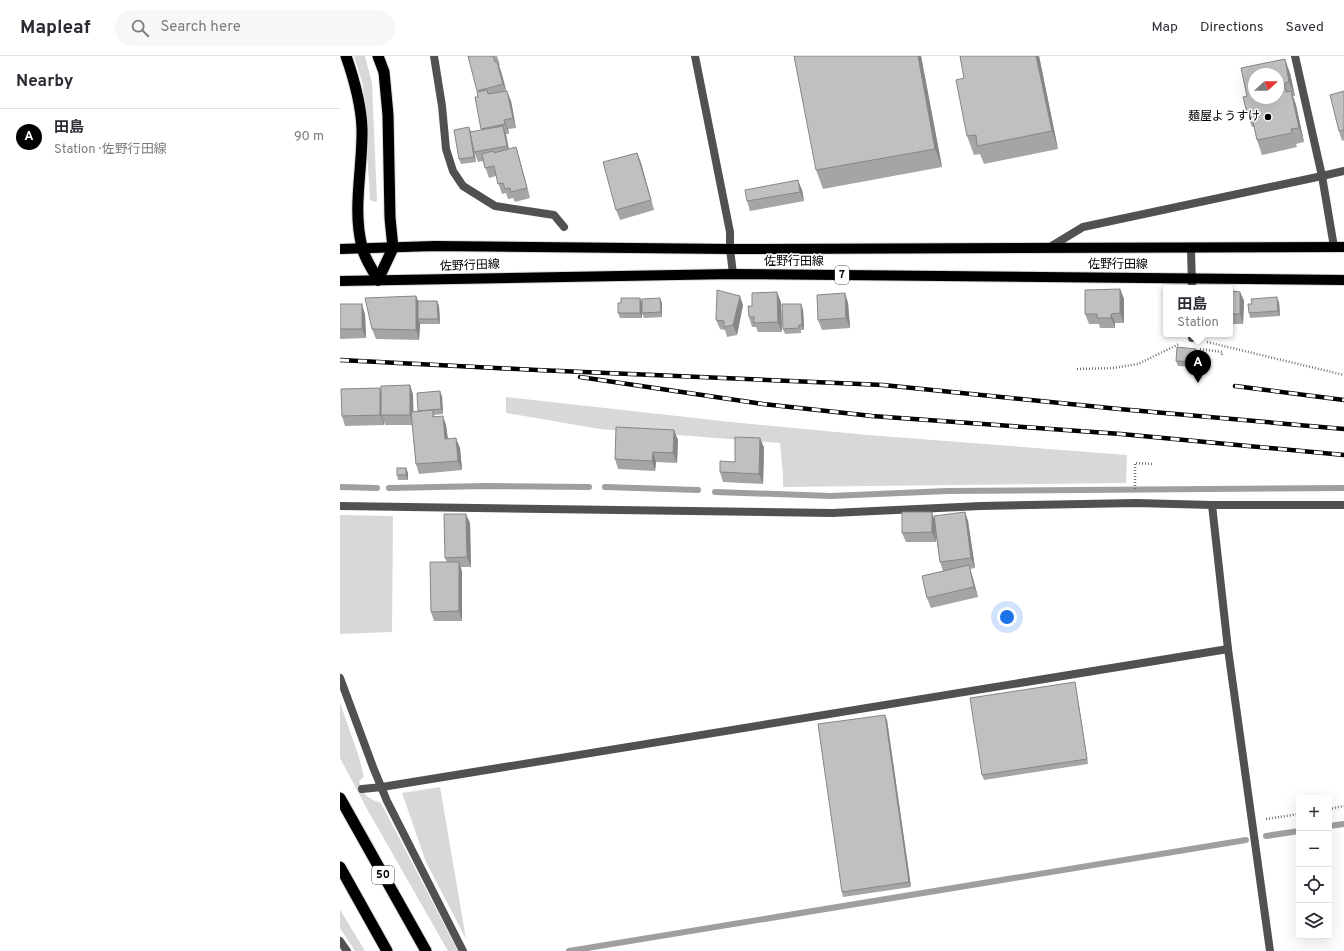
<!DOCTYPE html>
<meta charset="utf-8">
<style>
body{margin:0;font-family:Overpass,"Noto Sans JP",sans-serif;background:#f7f7f7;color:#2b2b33}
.controls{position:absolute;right:12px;bottom:12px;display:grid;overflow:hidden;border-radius:4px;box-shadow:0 4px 16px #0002}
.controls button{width:36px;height:36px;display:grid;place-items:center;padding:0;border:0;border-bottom:1px solid #e1e1e2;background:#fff;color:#2b2b33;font:20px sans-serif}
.compass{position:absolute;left:908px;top:12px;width:36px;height:36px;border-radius:50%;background:#fff;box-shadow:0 4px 16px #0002;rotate:69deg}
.you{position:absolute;left:667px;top:561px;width:14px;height:14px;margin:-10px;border:3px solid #fff;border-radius:50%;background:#1a73e8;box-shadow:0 0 0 6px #1a73e833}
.badge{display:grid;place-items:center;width:26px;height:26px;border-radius:50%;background:#000;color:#fff;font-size:13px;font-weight:700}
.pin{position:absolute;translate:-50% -33px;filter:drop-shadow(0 1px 2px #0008)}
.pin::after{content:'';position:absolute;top:21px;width:14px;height:12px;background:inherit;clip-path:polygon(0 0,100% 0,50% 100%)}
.popup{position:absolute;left:823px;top:229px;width:70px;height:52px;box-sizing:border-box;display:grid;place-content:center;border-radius:4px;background:#fff;filter:drop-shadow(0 1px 3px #0005);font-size:13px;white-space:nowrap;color:#7c7c81}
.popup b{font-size:15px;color:#2b2b33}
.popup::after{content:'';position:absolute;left:50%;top:100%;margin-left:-8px;border:8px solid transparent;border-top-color:#fff}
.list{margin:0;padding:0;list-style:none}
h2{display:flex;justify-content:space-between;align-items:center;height:52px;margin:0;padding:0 16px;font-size:17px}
h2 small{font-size:13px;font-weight:400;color:#7c7c81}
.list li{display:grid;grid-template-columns:26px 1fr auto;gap:12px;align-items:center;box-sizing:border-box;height:56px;padding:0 16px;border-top:1px solid #e1e1e2}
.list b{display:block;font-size:15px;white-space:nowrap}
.list p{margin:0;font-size:13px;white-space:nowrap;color:#7c7c81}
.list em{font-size:13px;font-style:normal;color:#7c7c81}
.icon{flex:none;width:22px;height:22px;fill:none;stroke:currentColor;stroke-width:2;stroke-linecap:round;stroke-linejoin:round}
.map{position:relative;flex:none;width:1004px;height:895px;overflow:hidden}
header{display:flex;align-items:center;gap:24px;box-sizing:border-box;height:56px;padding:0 20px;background:#fff;border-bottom:1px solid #e1e1e2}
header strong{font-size:19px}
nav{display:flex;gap:22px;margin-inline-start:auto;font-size:14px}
.search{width:280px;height:36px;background:#f7f7f7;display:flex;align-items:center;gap:10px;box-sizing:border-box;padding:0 14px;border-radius:22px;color:#7c7c81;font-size:15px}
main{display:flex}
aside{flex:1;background:#fff}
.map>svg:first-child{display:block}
.green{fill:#d8d8d8}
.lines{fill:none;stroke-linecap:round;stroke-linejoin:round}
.stream{stroke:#9f9f9f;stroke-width:6}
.primary-casing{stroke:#dbdbdb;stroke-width:12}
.trunk-casing{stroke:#dbdbdb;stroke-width:13}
.path{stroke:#737373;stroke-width:2.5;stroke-dasharray:1 2;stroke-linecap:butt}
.service{stroke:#515151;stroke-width:8}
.minor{stroke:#515151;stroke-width:8}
.primary{stroke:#000;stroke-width:10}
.trunk{stroke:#000;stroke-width:11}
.rail-casing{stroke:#000;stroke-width:4.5}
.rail{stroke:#fff;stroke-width:3;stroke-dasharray:9;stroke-linecap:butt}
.wall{fill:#a5a5a5}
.shaded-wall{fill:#868686}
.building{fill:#c0c0c0;stroke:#868686;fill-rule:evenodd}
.poi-dot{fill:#000;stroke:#fff;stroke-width:1.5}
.labels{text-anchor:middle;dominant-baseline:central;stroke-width:3;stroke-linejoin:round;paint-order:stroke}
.shield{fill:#fff;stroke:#4c4c4c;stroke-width:1}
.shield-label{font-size:11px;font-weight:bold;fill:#000}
.poi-label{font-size:12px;fill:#000;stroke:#fff;text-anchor:end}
.street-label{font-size:12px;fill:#000;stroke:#fff}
</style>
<header>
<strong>Mapleaf</strong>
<div class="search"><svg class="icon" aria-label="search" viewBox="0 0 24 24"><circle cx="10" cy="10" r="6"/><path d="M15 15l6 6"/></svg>Search here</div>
<nav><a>Map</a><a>Directions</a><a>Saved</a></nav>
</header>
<main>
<aside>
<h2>Nearby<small></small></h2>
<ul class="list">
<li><span class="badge">A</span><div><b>田島</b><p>Station · 佐野行田線</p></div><em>90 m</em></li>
</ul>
</aside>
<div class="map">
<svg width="1004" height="895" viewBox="0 0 1004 895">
<rect width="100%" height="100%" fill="#fff"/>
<g class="green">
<polygon points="14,0 25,0 32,27 37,145 34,146 30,144 23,29"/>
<polygon points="166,341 391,366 528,379 787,399 786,427 443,431 443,420 440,387 260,373 166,357"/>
<polygon points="0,459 53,460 52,576 0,578"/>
<path d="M0,647l19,54 5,20 -5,4c5,15 8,17 22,22l77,148h-10l-81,-142 -27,-51z"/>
<polygon points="100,731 126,883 86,806 62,737"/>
<polygon points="0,853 2,857 25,895 15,895 0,872"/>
</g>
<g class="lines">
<g class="stream">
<polyline points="0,431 37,432"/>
<polyline points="265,431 358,434"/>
<polyline points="49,432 145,430 249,431"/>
<polyline points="375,436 491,440 607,435 1004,432"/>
<polyline points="989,770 1004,768"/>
<polyline points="926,780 959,775"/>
<polyline points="229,895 906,784"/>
</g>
<g class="primary-casing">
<g id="primary">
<polyline points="0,193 95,190 390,193 1004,191"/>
<polyline points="0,225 393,218 1004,224"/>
</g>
</g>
<g class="trunk-casing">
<g id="trunk">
<path d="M6,0c8,23 15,47 16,72 1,40 -10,80 0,119 2,11 11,23 16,33"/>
<polyline points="38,224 53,192 50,162 48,59 44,16 38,0"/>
<polyline points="0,742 86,895"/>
<polyline points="0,811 47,895"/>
</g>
</g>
<g class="path">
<polyline points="867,286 1004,319"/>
<polyline points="860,293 882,296 882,300"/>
<polyline points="737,313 773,312 798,308 839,288"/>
<polyline points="795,433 795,407 812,408"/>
<polyline points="989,753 1004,750"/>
<polyline points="926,763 959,758"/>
</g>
<g class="service">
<polyline points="355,0 390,176 390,193 393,218"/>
<polyline points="955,0 982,120 994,191"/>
<polyline points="710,191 743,171 982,120"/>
<polyline points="872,449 888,593 930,895"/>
<polyline points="0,622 33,711 47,745 123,895"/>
<polyline points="22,733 42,731 888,593"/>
<polyline points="0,885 7,895"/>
</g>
<g class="minor">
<polyline points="94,0 102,50 106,93 113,115 123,130 155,150 214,159 224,171"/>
<polyline points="982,120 1004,115"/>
<polyline points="851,192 852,232"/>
<polyline points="852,278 852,282"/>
<polyline points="0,450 492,457 641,450 796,447 872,449 1004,449"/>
</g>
<use href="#primary" class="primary"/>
<use href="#trunk" class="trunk"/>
<g class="rail-casing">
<g id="rail">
<polyline points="0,304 197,314 543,329 779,353 1004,373"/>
<polyline points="240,321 423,348 532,360 781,378 1004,399"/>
<polyline points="895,330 1004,344"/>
</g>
</g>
<use href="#rail" class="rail"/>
</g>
<g class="wall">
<polygon points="128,0 157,0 160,9 159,9 166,35 171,45 176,72 168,73 169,78 166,78 169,93 176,91 179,101 190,142 175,146 173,142 168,143 166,137 162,138 156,120 149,122 143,105 138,106 134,95 136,106 121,108 119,103 131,76 142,74 138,36"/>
<polygon points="581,0 602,111 483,133 476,114"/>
<polygon points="620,0 699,0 718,93 644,108 640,98 634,99 627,80 624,22"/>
<polygon points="950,17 955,40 953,40 956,49 964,86 956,88 957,91 922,99 917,84 914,71 912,71 907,57 907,40"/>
<polygon points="1004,35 1004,84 1002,85 999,75"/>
<polygon points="297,97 301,107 314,154 280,164 276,154"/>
<polygon points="462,134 464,145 410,155 407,145"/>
<polygon points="780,233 784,243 784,267 775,267 775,272 760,272 759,268 749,268 745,258"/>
<polygon points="890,235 900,236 904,245 903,268 890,268"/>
<polygon points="505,237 508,247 510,272 482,274 478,264"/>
<polygon points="76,240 78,245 97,245 99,250 100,268 80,268 79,284 36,283 32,273"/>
<polygon points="300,242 302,247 302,262 280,262 278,257 281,247"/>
<polygon points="441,246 442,276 418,276 416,271 412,271 409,261"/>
<polygon points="939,246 940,260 910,262 909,257"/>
<polygon points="322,247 322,261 304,262 302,257"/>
<polygon points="0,248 25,258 26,282 0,283"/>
<polygon points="403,249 397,279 387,281 385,274 380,273 376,264"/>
<polygon points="463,253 464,274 461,274 461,277 445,278 443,273"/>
<polygon points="856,293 858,298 857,311 838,310 836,305"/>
<polygon points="70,329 73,339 73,356 78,355 102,340 103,358 94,359 95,360 106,369 108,383 120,392 122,414 79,418 76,408 72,369 45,369 44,366 44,369 5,370 2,360 40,332 41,336"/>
<polygon points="420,382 424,392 423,428 383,426 380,416 395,406"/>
<polygon points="338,384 337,407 316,406 315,415 278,413 275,403"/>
<polygon points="68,417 68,424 58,424 57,419"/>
<polygon points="625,456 628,465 635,512 630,513 632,519 638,541 591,552 587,542 603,515 600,506 595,474 596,486 566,486 562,477 594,462"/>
<polygon points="130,467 131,511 121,511 122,516 122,565 94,565 91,556 107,506 105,502"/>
<polygon points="735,626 736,631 748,708 644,724 642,719"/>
<polygon points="547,664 571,831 503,841 502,836"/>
</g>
<g class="shaded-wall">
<polygon points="578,0 581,0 602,111 595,93"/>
<polygon points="696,0 699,0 718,93 712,75"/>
<polygon points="945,3 950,17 955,40 949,26"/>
<polygon points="157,6 161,15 167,37 163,28"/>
<polygon points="167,35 171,45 176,72 173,62"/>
<polygon points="951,35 956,49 964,86 959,72"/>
<polygon points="164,64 168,73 169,78 165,68"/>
<polygon points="163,70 166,79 170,100 167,90"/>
<polygon points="129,71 131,76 136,106 134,101"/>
<polygon points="176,91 179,101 190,142 187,132"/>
<polygon points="297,97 301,107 314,154 311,144"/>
<polygon points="458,124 462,134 464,145 460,136"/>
<polygon points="780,233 784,243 784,267 780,257"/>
<polygon points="437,236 441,246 442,276 438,266"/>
<polygon points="900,236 904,245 903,268 900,258"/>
<polygon points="505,237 508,247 510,272 506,262"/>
<polygon points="76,240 80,250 78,263 80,268 79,284 76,274"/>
<polygon points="400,240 403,249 397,279 393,269"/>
<polygon points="937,241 939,246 940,260 938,255"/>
<polygon points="300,242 302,247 302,262 300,257"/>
<polygon points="320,242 322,247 322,261 321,256"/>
<polygon points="97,245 99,250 100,268 98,263"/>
<polygon points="22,248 25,258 26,282 22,273"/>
<polygon points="461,248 463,253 464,274 462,269"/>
<polygon points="771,258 775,267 775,272 771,262"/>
<polygon points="856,293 858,298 857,311 855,306"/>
<polygon points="70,329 73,339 74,369 70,359"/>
<polygon points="40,332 43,342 41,359 44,366 44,369 40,359"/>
<polygon points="100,335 102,340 103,358 101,353"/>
<polygon points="103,360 106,369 109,393 105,383"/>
<polygon points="334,374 338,384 337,407 333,397"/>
<polygon points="116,382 120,392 122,414 118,405"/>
<polygon points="420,382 424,392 423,428 419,418"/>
<polygon points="313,396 316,406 315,415 312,405"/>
<polygon points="66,412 68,417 68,424 66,419"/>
<polygon points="592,456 595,466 596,486 592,476"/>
<polygon points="625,456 628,465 635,512 631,502"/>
<polygon points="126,458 130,467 131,511 127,501"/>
<polygon points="119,506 122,516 122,565 119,555"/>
<polygon points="629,509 632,519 638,541 634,531"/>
<polygon points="735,626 736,631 748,708 747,703"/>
<polygon points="545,659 547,664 571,831 569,826"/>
</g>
<g class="building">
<polygon points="128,0 153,0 155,6 157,6 163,28 137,35"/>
<polygon points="454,0 578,0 595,93 476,114"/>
<polygon points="620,0 696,0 712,75 637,90 636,79 627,80 616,24 624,22"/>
<path d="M945,3l4,23 -5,1 2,9 5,-1 8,37 -8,1 1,4 -35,7 -6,-28 -4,1 -4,-16 4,-1 -6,-28zM914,18h24v24h-24z"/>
<polygon points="147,34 148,38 167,35 173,62 164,64 165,68 141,73 135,41 138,41 137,36"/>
<polygon points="1004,35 1004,74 999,75 990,39"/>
<polygon points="163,70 167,90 134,96 130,76"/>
<polygon points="129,71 134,101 119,103 114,74"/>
<polygon points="176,91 187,132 171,136 170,132 165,133 163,127 158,128 154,110 145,112 142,98 153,95 154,97"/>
<polygon points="297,97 311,144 276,154 263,106"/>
<polygon points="458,124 460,136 407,145 405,134"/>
<polygon points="780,233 780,257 771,258 771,262 757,262 757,258 745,258 745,234"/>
<polygon points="377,234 400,240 393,269 384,271 384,265 376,264"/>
<polygon points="890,235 900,236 900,258 890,258"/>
<polygon points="437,236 438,266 414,267 414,261 409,261 408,250 412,250 412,237"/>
<polygon points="505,237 506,262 478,264 477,239"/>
<polygon points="76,240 76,274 32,273 25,242"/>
<polygon points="937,241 938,255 909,257 908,248 912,248 911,243"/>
<polygon points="281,242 300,242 300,257 278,257 278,247 281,247"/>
<polygon points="320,242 321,256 302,257 302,243"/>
<polygon points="78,245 97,245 98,263 78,263"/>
<rect x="0" y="248" width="22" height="25"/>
<polygon points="442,248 461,248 462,269 459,269 459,272 443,273"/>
<polygon points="837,291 856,293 855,306 836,305"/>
<polygon points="70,329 70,359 41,359 41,330"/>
<polygon points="40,332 40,359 2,360 1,333"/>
<polygon points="100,335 101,353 78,355 77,337"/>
<polygon points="93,354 93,361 103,360 105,383 116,382 118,405 76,408 71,356"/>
<polygon points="276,371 334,374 333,397 313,396 312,405 275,403"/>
<polygon points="395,381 420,382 419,418 380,416 380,405 395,406"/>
<rect x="57" y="412" width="9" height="7"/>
<polygon points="562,456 592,456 592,476 562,477"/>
<polygon points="625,456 631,502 600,506 594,460"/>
<polygon points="104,458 126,458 127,501 105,502"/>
<polygon points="90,506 119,506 119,555 91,556"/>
<polygon points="629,509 634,531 587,542 582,520"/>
<polygon points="735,626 747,703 642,719 630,642"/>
<polygon points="545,659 569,826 502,836 478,668"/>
</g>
<circle class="poi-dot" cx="928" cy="61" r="4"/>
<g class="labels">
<g class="shield">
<rect x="495" y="210" width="14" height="18" rx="3"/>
<rect x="32" y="810" width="22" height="18" rx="3"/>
</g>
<g class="shield-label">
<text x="502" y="219">7</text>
<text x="43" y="819">50</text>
</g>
<g class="poi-label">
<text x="920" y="61">麺屋ようすけ</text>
</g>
<g class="street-label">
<text x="454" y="206">佐野行田線</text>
<text x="778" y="209">佐野行田線</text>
<text transform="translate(130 210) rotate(-2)">佐野行田線</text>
</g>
</g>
</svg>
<div class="controls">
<button>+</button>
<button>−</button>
<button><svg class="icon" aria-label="locate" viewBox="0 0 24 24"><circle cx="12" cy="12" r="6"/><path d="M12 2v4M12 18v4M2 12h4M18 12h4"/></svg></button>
<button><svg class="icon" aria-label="layers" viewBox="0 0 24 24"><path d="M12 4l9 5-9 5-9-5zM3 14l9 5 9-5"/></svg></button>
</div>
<svg class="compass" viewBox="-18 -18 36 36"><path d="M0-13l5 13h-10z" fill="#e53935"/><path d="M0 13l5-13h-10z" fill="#7c7c81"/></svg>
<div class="you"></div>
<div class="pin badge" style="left:858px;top:327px">A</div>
<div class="popup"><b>田島</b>Station</div>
</div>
</main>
